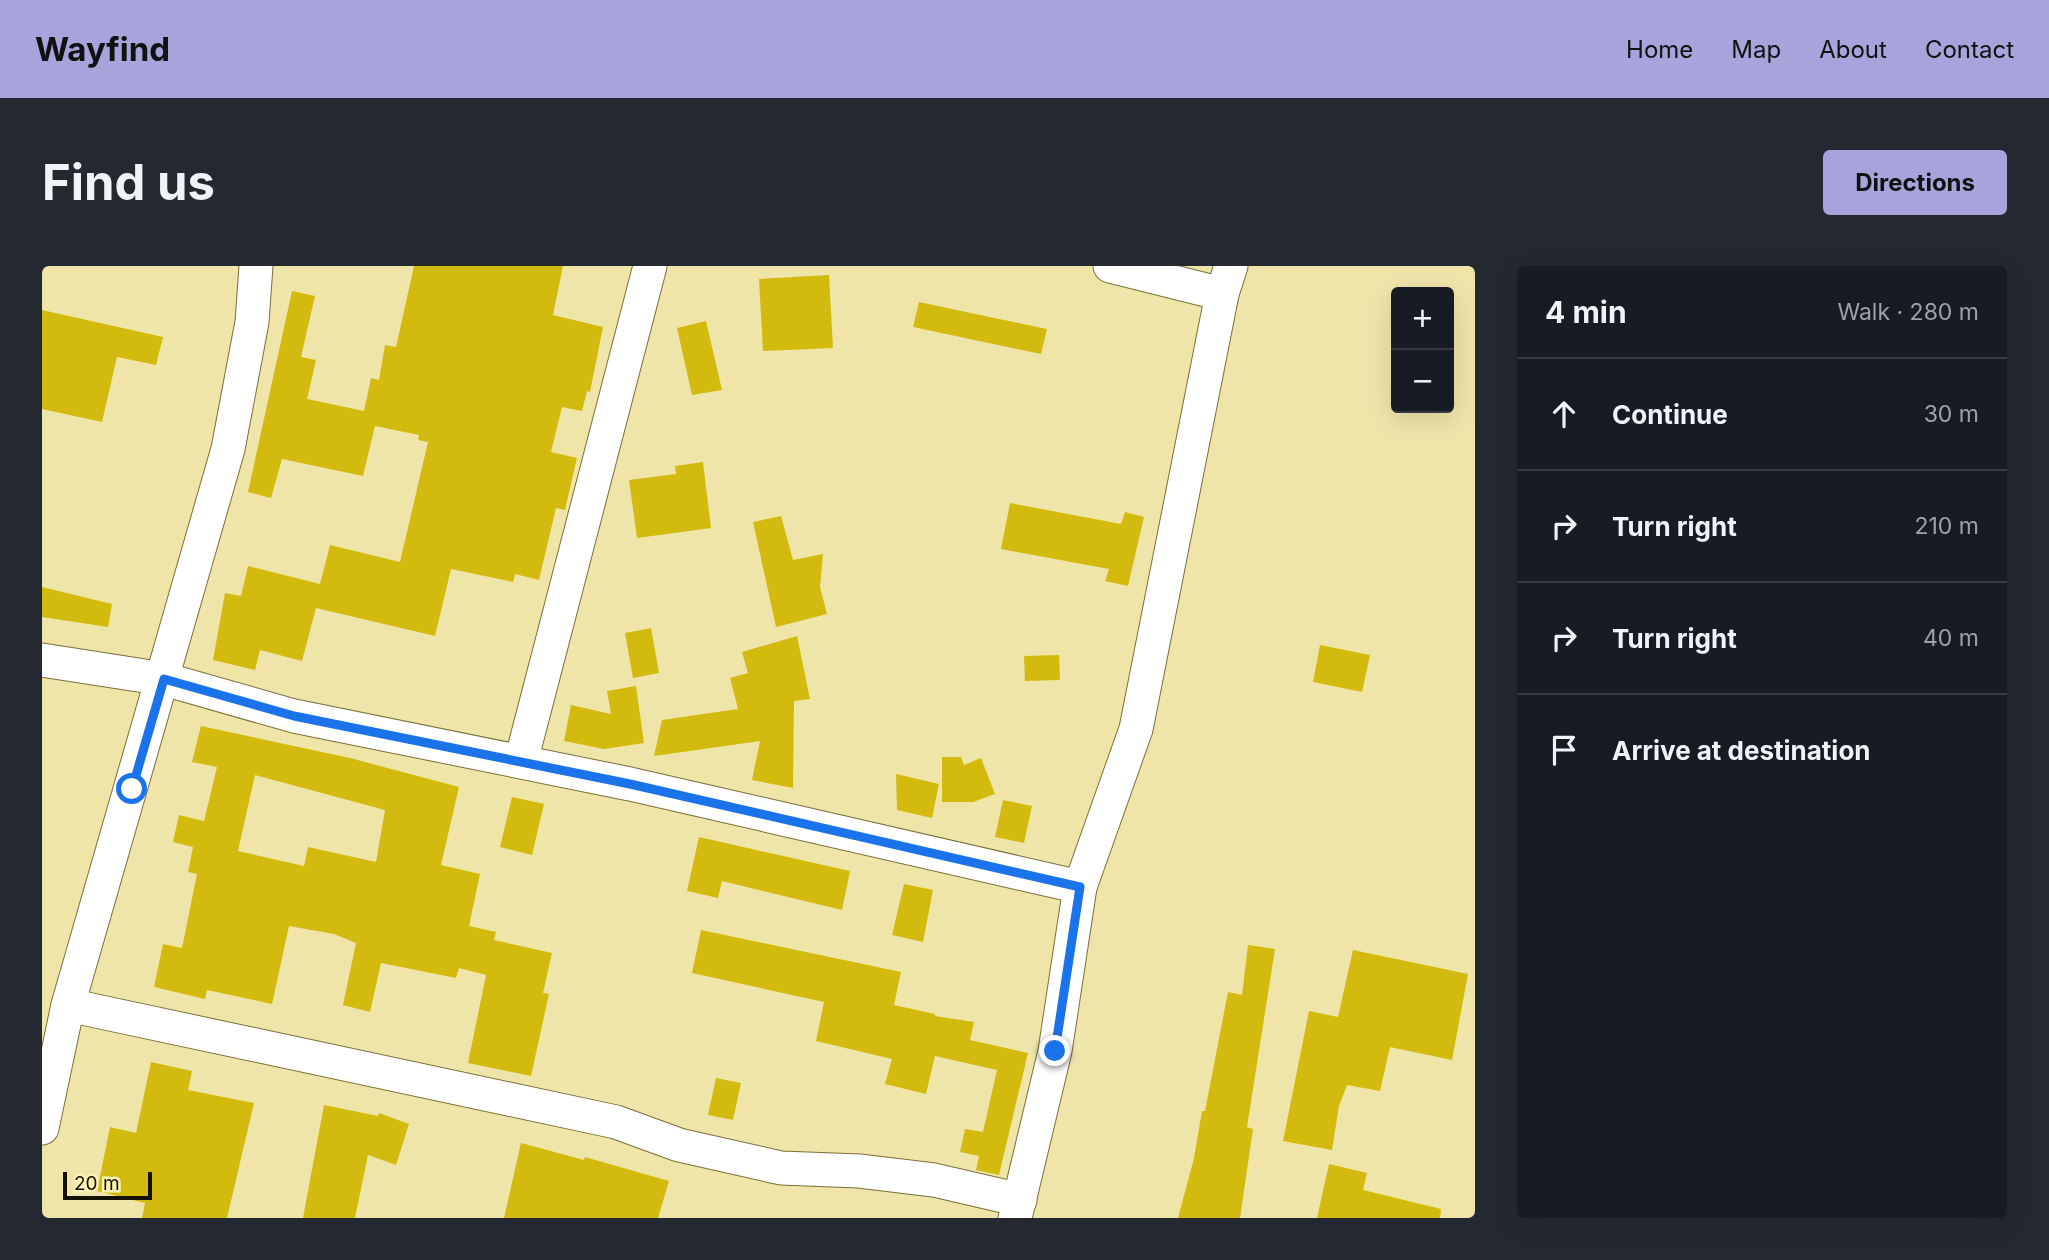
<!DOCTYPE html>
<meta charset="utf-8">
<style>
body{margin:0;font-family:Inter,sans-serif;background:#242831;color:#f1f3f6}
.controls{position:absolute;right:21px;top:21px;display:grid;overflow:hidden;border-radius:7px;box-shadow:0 7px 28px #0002}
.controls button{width:63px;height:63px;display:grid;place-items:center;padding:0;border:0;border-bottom:2px solid #363941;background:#171b24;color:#f1f3f6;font:35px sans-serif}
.scale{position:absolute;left:21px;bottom:18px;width:89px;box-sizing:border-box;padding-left:7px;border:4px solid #151100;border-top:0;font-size:19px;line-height:24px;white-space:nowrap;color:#151100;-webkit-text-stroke:5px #fdf2b6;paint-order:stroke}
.stop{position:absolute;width:21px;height:21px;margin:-16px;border:5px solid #1a73e8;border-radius:50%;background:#fff}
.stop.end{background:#1a73e8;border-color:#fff;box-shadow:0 2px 7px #0008}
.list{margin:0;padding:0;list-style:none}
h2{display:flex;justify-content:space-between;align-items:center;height:91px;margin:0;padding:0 28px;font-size:30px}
h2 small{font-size:23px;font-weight:400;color:#9ea1a6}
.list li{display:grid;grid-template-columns:46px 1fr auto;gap:21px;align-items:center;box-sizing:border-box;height:112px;padding:0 28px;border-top:2px solid #363941}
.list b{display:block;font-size:26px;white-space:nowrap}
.list em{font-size:23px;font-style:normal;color:#9ea1a6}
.icon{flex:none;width:38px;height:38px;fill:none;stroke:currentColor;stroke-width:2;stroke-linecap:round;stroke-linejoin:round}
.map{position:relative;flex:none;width:1433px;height:952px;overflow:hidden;border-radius:7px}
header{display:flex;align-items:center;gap:42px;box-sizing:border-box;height:98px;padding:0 35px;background:#a6a4db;color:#111}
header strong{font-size:33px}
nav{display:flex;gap:38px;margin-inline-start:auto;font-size:24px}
.intro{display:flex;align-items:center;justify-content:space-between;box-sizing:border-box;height:168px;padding:0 42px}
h1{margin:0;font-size:49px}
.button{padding:18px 32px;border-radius:7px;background:#a6a4db;color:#111;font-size:24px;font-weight:700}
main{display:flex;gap:42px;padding:0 42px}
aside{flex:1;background:#171b24;border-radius:7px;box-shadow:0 7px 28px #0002}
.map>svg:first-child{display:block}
.building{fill:#d3ba0e;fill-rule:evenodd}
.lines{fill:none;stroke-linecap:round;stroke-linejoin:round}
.street-casing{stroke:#7a6f37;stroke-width:35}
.street{stroke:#fff;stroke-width:33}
.route{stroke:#1a73e8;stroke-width:9}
</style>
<header>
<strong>Wayfind</strong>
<nav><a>Home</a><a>Map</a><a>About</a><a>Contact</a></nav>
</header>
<div class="intro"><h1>Find us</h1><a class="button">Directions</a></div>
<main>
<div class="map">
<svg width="1433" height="952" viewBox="0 0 1433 952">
<rect width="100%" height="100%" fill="#f0e5a9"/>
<g class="building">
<polygon points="372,0 521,0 511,49 561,61 548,126 545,125 540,145 520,141 509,186 535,192 523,244 514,242 497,314 473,308 471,316 409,303 393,370 274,342 260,395 218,384 213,404 171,394 183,327 199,330 206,300 278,318 288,279 358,296 386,176 376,174 377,169 333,160 321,210 240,193 229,232 206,226 250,25 273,30 259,91 274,94 265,133 322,145 329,112 337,114 343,79 354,81"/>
<polygon points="787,9 791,82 721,85 717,13"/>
<polygon points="877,36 1005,63 999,88 871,61"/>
<polygon points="0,44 121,71 114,99 75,91 60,156 0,143"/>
<polygon points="664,55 680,124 650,129 635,62"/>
<polygon points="661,196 669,262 595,272 587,214 634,208 633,200"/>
<polygon points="968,237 1079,258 1083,246 1102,251 1086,320 1063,315 1067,303 959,283"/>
<polygon points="739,250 751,294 781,288 778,321 785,348 734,361 711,256"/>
<polygon points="0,321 70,338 66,361 0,351"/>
<polygon points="609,362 617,407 591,412 583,367"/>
<polygon points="755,370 768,433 752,435 751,522 710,514 718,475 612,490 620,454 696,443 688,412 706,407 700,386"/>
<polygon points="1278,379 1328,389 1320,426 1271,416"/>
<polygon points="1017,389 1018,414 983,415 982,390"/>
<polygon points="594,420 602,477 562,483 522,475 529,439 569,448 565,425"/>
<path d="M159,460l149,32 109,29 -18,78 39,9 -11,52 27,6 -2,8 58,13 -9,40 6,1 -18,82 -63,-13 18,-88 -27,-7 -3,10 -75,-15 -11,49 -27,-7 13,-62 -22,-9 -45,-8 -17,78 -65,-14 -2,9 -51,-12 9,-43 19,4 15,-74 -9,-2 5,-25 -20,-5 6,-27 25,6 13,-54 -25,-5zM213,509l130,35 -9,52 -68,-15 -4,19 -66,-15z"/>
<polygon points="900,491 919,491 922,499 939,492 953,528 931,536 900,536"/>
<polygon points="854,508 897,518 890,552 855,544"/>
<polygon points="470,531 502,538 490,589 458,581"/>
<polygon points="961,534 990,540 982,577 953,571"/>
<polygon points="657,571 808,605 800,644 680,615 676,632 645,625"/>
<polygon points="862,618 891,624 881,676 850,669"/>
<polygon points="659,664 859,706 852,739 893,748 893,750 932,756 928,774 986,787 957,909 934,904 937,890 918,886 923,863 941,866 955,804 893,790 884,828 843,818 850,793 774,775 782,736 650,707"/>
<polygon points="1206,679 1233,683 1205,861 1211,863 1198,952 1136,952 1152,892 1160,845 1163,845 1186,726 1200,729"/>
<polygon points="1311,684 1426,708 1410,794 1348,781 1338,825 1305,819 1297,840 1290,884 1241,875 1267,745 1296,751"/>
<polygon points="109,796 150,805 146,824 212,837 185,952 100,952 103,937 55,925 68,861 94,867"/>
<polygon points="674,812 699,817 691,854 666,849"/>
<polygon points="282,839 336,850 337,847 367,858 354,899 326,889 313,952 261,952"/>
<polygon points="479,877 542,894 543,891 627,915 616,952 462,952"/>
<polygon points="1287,898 1325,907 1321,924 1399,943 1398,952 1275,952"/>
</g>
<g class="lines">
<g class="street-casing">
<g id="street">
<polyline points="1068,0 1180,28"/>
<polyline points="0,394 122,413 252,450 588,518 1038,621"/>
<polyline points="479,495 608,0"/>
<polyline points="26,739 574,856 637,879 739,902 817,905 892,914 978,934"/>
<polyline points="0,862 26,739 186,183 210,56 214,0"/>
<polyline points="973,952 1013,785 1038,621 1094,463 1180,28 1189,0"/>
</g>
</g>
<use href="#street" class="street"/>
</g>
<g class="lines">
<polyline class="route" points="90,523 122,413 252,450 588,518 1038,621 1013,785"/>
</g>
</svg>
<div class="controls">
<button>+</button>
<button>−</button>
</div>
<div class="scale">20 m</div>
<div class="stop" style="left:90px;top:523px"></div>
<div class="stop end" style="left:1013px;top:785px"></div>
</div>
<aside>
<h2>4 min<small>Walk · 280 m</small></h2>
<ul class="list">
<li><svg class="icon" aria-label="ahead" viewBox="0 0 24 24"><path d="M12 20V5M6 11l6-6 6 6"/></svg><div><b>Continue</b></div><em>30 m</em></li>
<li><svg class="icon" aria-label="right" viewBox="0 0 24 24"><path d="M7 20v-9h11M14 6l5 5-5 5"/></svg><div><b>Turn right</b></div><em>210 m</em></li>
<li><svg class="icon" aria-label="right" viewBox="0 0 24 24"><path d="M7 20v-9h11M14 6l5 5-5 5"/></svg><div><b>Turn right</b></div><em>40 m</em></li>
<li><svg class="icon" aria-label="arrive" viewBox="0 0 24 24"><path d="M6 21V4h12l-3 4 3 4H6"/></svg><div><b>Arrive at destination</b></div></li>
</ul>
</aside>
</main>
